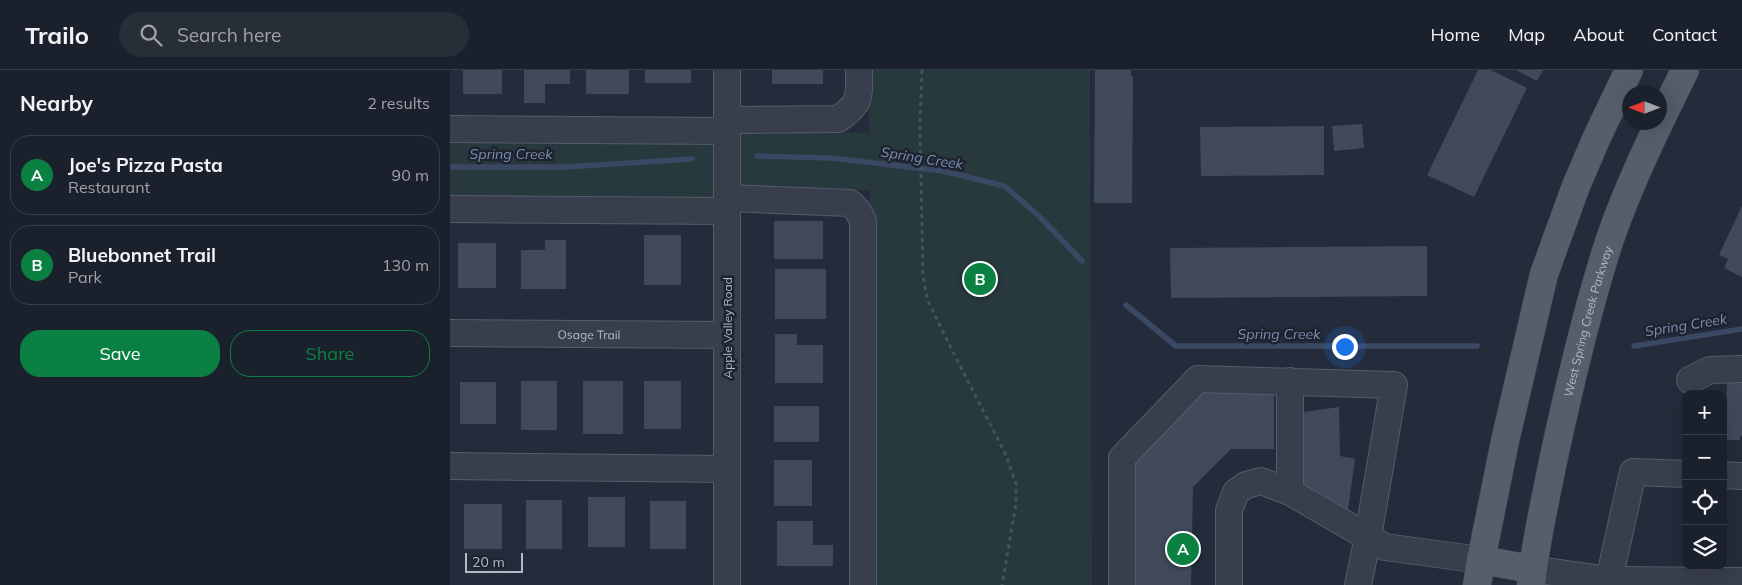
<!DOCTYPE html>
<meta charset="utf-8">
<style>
body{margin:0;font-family:Mulish,sans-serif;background:#282e38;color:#f1f3f6}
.controls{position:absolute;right:15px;bottom:15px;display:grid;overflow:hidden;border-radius:10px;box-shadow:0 5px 20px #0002}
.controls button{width:45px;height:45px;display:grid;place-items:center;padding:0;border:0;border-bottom:1px solid #393e48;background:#1b212c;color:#f1f3f6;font:25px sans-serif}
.compass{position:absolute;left:1172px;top:15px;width:45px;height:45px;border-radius:50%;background:#1b212c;box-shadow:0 5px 20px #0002;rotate:270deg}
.scale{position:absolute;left:15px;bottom:12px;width:58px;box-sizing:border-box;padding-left:5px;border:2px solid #b3b9c7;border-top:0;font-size:14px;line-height:18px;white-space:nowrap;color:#b3b9c7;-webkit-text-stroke:4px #1d2330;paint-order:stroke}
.you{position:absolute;left:894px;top:276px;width:18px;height:18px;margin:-12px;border:4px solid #fff;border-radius:50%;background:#1a73e8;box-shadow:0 0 0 8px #1a73e833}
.badge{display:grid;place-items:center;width:32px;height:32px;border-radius:50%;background:#0b8043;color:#fff;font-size:16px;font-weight:700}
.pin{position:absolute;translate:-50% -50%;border:2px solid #fff;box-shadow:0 1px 5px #0006}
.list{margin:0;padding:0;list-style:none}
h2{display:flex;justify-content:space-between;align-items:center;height:65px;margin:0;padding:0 20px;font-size:21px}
h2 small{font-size:16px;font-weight:400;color:#a0a3a9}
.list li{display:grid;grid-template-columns:32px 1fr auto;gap:15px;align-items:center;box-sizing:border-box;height:80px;margin:0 10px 10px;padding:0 10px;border:1px solid #393e48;border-radius:20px}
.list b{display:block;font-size:19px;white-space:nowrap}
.list p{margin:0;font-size:16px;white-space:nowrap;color:#a0a3a9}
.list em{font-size:16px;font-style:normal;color:#a0a3a9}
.actions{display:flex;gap:10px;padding:15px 20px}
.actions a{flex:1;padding:11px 0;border:1px solid #0b8043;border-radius:20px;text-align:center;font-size:18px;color:#0b8043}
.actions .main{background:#0b8043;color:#fff}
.icon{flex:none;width:28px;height:28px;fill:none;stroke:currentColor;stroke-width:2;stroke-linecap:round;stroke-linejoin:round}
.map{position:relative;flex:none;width:1292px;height:515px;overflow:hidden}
header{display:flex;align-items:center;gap:30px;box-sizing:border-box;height:70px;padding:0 25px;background:#1b212c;border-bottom:1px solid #393e48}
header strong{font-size:24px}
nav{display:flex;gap:28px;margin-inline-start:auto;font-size:18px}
.search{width:350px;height:45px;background:#282e38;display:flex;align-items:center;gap:12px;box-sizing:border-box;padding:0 18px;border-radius:28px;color:#a0a3a9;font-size:19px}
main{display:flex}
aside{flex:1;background:#1b212c}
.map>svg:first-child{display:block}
.green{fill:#27393d}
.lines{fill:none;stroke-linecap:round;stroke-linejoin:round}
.stream{stroke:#3a4863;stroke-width:5.5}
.building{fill:#404a5a}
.minor-casing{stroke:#565c69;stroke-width:28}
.major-casing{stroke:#414754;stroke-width:29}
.path{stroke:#445559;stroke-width:3;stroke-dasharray:4 4;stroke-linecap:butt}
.minor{stroke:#383e4b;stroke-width:26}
.major{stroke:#565d6b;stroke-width:28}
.labels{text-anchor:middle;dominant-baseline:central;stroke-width:5;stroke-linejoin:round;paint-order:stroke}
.street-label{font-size:12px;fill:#b3b9c7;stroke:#1d2330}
.water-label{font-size:14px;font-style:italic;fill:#7c8ead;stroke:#1d2330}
</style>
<header>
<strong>Trailo</strong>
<div class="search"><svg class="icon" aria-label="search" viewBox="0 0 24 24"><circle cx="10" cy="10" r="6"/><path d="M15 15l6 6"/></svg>Search here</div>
<nav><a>Home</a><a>Map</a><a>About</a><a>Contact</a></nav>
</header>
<main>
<aside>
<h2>Nearby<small>2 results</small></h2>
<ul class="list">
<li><span class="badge">A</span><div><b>Joe's Pizza Pasta</b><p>Restaurant</p></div><em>90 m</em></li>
<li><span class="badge">B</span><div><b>Bluebonnet Trail</b><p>Park</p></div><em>130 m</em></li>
</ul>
<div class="actions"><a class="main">Save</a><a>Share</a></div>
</aside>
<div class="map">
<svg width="1292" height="515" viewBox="0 0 1292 515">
<rect width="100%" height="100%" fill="#242c3b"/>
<polygon class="green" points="419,0 640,0 642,515 421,515 420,120 265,121 265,129 0,131 0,61 419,63"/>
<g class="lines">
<g class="stream">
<polyline points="307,86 382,88 493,101 554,116 588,145 632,191"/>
<polyline points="0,97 116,97 242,89"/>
<polyline points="676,235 726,276 1027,276"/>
<polyline points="1184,276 1292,259"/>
</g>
</g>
<g class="building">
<rect x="13" y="0" width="39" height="24"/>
<polygon points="74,0 120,0 120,14 95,14 95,33 74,33"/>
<rect x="136" y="0" width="43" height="24"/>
<rect x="195" y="0" width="46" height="13"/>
<rect x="322" y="0" width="51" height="14"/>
<polygon points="645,0 681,0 681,6 683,6 682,133 644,133"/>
<polygon points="1028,0 1041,0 1077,18 1024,127 977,105"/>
<polygon points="1066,0 1093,0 1087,11"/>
<polygon points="912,54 914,78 884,81 882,56"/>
<polygon points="874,56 874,105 751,106 750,57"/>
<polygon points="1292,136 1292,207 1274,198 1278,189 1269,185"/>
<rect x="324" y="151" width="49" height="38"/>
<rect x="194" y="165" width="37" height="50"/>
<polygon points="95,170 116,170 116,219 71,219 71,180 95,180"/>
<rect x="8" y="173" width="38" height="45"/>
<polygon points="977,176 977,226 721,228 720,178"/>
<rect x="325" y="199" width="51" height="50"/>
<polygon points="325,264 347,264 347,275 373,275 373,313 325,313"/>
<polygon points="1277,310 1292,310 1292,366 1290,366 1290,370 1273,370 1273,354 1276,354"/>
<rect x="71" y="311" width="36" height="49"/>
<rect x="133" y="311" width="40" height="53"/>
<rect x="194" y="311" width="37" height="48"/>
<rect x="10" y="312" width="36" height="42"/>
<polygon points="824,317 824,379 781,379 743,417 741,515 684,515 684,394 756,318"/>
<rect x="324" y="336" width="45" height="36"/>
<polygon points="889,337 890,386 905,389 898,440 847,416 848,346 854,342"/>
<rect x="324" y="390" width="38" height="46"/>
<rect x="138" y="427" width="37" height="50"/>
<rect x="76" y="430" width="36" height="49"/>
<rect x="200" y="431" width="36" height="48"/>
<rect x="14" y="434" width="38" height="45"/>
<polygon points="327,451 363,451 363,475 383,475 383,496 327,496"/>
</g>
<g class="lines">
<g class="minor-casing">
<g id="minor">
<polyline points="277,0 277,515"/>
<path d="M277,50l111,-1c24,-16 21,-22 21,-49"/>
<polyline points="0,59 277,61"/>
<polyline points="277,128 400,133 408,141 413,151 413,515"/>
<polyline points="0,139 277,141"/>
<path id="s1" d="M0,263l277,2"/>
<polyline points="1240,310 1260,300 1292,299"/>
<polyline points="0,396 277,399"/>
<polyline points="1273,405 1292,406"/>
<polyline points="840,422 840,311"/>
<polyline points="1082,499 1159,510 1183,402 1236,404"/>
<polyline points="672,515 672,388 748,309 944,315 918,467 908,515"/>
<polyline points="779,515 779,440 786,422 796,415 811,411 840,422 935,477 1031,490"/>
<polyline points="1159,515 1159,510 1292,511"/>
</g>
</g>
<g class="major-casing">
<g id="major">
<polyline points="1031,490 1082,499"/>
<polyline points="1027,515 1031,490 1055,371 1094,204 1126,116 1147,67 1179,0"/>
<path id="s2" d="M1081,515c4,-40 13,-79 21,-119 16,-75 34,-154 58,-227 20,-58 48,-114 75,-169"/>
</g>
</g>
<polyline class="path" points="472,0 470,54 473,207 478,231 510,296 555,383 566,414 566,434 552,515"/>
<use href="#minor" class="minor"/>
<use href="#major" class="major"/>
</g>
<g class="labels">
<g class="street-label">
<text stroke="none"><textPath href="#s2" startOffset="270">West Spring Creek Parkway</textPath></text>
<text transform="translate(277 258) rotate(-90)">Apple Valley Road</text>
<text stroke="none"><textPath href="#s1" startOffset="139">Osage Trail</textPath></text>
</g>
<g class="water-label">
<text x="61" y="84">Spring Creek</text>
<text transform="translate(472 88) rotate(9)">Spring Creek</text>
<text transform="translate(1236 255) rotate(-9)">Spring Creek</text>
<text x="829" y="264">Spring Creek</text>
</g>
</g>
</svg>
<div class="controls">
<button>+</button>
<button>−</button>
<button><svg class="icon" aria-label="locate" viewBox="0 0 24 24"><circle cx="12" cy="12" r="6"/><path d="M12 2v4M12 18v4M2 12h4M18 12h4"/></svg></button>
<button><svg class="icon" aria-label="layers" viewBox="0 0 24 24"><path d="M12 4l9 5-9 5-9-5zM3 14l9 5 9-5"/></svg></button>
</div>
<svg class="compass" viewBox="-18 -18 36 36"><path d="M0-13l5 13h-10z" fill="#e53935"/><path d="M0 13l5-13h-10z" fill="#a0a3a9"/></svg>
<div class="scale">20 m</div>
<div class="you"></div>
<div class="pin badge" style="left:733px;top:479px">A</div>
<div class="pin badge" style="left:530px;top:209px">B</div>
</div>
</main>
